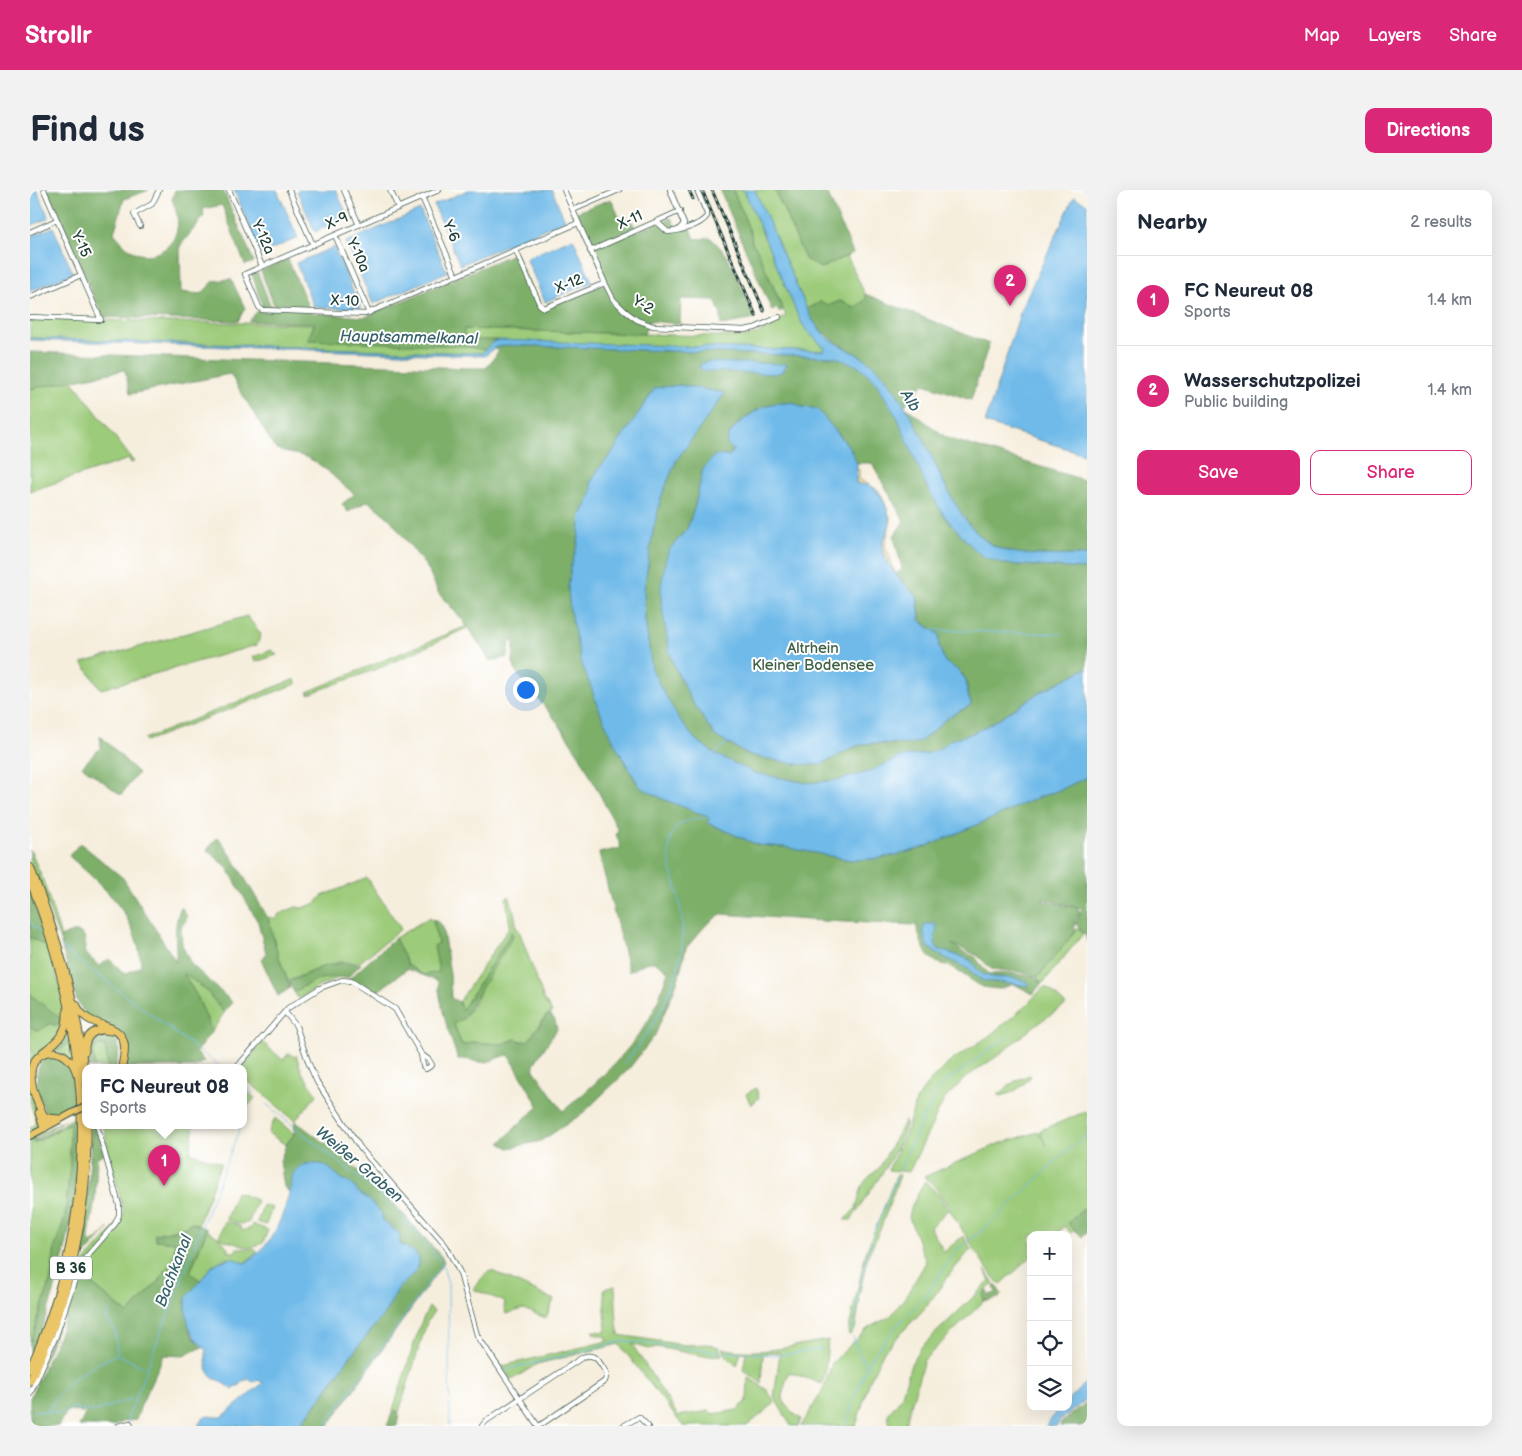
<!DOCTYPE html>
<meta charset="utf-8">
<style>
body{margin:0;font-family:"Balsamiq Sans",sans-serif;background:#f2f2f3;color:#1f2937}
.controls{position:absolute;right:15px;bottom:15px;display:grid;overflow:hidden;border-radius:10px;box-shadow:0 5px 20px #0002}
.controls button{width:45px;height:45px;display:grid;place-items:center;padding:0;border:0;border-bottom:1px solid #e0e1e3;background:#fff;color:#1f2937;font:25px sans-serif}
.you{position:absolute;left:495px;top:499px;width:18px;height:18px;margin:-12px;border:4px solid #fff;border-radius:50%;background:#1a73e8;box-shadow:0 0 0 8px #1a73e833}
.badge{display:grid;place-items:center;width:32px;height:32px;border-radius:50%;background:#db2777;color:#fff;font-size:16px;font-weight:700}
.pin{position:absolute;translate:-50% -41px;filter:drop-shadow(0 1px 2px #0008)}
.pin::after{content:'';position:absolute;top:26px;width:18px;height:15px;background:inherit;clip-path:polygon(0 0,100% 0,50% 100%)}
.popup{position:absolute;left:52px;top:874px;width:165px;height:65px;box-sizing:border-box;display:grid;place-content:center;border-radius:10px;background:#fff;filter:drop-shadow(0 1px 4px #0005);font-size:16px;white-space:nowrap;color:#747a83}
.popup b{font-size:19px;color:#1f2937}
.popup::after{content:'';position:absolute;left:50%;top:100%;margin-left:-10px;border:10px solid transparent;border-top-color:#fff}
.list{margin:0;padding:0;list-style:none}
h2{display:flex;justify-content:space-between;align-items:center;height:65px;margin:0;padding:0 20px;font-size:21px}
h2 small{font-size:16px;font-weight:400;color:#747a83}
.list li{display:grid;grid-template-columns:32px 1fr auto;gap:15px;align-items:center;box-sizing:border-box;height:90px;padding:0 20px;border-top:1px solid #e0e1e3}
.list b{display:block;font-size:19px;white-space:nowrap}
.list p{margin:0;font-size:16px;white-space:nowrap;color:#747a83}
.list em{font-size:16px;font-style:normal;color:#747a83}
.actions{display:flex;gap:10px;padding:15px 20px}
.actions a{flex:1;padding:11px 0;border:1px solid #db2777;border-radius:10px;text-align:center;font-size:18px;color:#db2777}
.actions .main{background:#db2777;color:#fff}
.icon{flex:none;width:28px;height:28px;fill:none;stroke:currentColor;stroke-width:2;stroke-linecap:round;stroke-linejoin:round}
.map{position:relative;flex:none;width:1057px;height:1236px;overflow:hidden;border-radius:10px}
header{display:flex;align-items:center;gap:30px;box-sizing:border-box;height:70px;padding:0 25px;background:#db2777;color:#fff}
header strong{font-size:24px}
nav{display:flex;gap:28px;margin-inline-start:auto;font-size:18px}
.intro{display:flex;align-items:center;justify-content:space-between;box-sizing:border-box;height:120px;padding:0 30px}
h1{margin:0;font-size:35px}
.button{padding:12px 22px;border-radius:10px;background:#db2777;color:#fff;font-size:18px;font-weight:700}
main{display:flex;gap:30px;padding:0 30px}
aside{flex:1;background:#fff;border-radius:10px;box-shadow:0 5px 20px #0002}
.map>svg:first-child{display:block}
.green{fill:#9ccb79;stroke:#5e8456}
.forest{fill:#7daf69;stroke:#4e764e;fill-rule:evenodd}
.sand{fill:#eeda9e;stroke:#868c69}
.water{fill:#70bae9;stroke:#487c8e}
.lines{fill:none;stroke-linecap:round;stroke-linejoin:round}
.stream{stroke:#70bae9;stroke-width:1}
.minor-casing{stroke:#3f584d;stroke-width:6}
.major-casing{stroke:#3f584d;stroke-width:8}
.highway-casing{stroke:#3f584d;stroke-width:9}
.minor{stroke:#fff;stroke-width:4.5}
.major{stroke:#ebc669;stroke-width:5.5}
.highway{stroke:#ebc669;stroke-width:7}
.rail-casing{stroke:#1f3d34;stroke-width:3}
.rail{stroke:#fff;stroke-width:1;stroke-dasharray:4;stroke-linecap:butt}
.major-bridge-casing{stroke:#3f584d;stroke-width:8;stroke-linecap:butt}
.major-bridge{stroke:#ebc669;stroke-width:5.5}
.labels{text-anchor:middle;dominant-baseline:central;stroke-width:4;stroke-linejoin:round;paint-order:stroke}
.shield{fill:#fff;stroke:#627771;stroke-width:1}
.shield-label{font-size:14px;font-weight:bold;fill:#1f3d34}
.street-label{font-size:15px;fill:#1f3d34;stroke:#fff}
.park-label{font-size:15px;fill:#3e6045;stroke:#fff}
.water-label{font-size:16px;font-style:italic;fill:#37626a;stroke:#fff}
</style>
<header>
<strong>Strollr</strong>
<nav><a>Map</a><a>Layers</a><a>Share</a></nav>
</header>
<div class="intro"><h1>Find us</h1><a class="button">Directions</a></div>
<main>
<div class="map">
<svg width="1057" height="1236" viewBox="0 0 1057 1236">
<rect width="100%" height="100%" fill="#fff"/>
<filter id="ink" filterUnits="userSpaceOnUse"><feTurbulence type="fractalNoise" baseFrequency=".02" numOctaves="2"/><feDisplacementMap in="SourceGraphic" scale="10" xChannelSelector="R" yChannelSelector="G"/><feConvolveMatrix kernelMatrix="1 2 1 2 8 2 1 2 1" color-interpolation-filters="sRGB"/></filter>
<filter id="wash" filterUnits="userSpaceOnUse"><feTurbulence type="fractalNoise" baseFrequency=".0096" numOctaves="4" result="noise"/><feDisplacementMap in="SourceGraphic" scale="20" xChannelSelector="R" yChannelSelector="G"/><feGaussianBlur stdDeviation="1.12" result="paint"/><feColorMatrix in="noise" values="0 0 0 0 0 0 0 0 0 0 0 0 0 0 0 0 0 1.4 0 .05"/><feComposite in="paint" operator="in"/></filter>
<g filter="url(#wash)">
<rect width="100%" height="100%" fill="#f6eedd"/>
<g class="green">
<polygon points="703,0 714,0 769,128 777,141 795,158 794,161 447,150 434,147 433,139 718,147 748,135 751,128 756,126 739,86 736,83 727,59 722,53 721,44"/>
<polygon points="725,0 745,0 775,69 791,78 817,66 835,104 836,109 825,118 810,111 798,116 791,112 777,119"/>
<polygon points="0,128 141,132 284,134 278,149 434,156 455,160 452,163 437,163 0,148"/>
<polygon points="42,190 104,272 101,273 99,269 0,301 0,199"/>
<polygon points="217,426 231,444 227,455 71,499 52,473"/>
<polygon points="437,436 437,438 352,477 279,504 277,502"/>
<polygon points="242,460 247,465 225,472 223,467"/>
<polygon points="265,489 266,494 116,551 114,549"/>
<polygon points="0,660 13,690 31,747 30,750 0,670"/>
<polygon points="337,688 371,739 330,772 310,772 292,777 258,791 248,765 238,728 240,727 245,729 249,724 266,717 272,718 281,715 286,713 292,706"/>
<path d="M479,706l5,15 3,19h2l25,70 8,12 -7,5 -17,24h-6l-6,-2 -14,5 -31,-2 -7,3 -3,-2 -7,-19c15,-8 28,-29 28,-45l-20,32 -3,-9 51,-76 -4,-28z"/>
<polygon points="400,727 403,730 408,753 404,756 410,782 393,785 378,775 365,748"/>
<polygon points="1048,738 1053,744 1013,793 1007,788"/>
<polygon points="0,747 14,755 16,748 18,750 35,818 33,841 0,875 0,867 3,861 0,861"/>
<polygon points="152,781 175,799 194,823 182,841 168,808"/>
<polygon points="304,787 308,788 288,797 270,808 268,808 264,802 284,790"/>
<polygon points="1014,797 1019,799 1036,815 1008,833 969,865 935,888 914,910 879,982 858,980 875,945 886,911 897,894 921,871 959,846 992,819"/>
<polygon points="39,830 46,875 27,861 33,858"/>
<polygon points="232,852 253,870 259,863 264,867 266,865 272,882 287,905 265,931 213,887 212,877"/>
<polygon points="67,855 75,856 78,877 65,877 63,864"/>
<path d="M999,885l2,1c-7,10 -20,19 -32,20l-1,-1 16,-13z"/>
<polygon points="0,896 10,932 9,937 0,943 0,938 6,934 6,930 0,911"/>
<polygon points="213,898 225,908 216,918 217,921 213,926"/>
<polygon points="726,898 729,908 721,915 716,904"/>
<path d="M1057,921v94l-19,18 7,7 -4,3 -6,-7 -9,9h-25v22l-31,28c-18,-21 -31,-45 -46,-68 -9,-15 -16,-30 -30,-40l74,-33 40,-12 9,14 -8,-15z"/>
<polygon points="245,928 264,944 256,955 238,943"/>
<polygon points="36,929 9,947 1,949 4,953 40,933 40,975 35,1027 25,1057 21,1089 0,1154 0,948"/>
<path d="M875,930c5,17 -43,83 -54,100h-7l12,-12 6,-22 4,-6 14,-13z"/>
<path d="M61,935h2v4l-3,53 -6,47 -12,51 -20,58c9,-16 21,-72 30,-80 -9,15 -12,34 -18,51 -9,28 -21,55 -34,82v-4c40,-83 60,-171 61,-262z"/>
<polygon points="74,935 164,935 160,962 191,973 168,1035 161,1032 156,1037 124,1044 126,1050 145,1052 144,1068 130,1089 98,1124 50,1084 52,1075 83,1039 94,1023 77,956"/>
<polygon points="867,984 870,985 850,1040 838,1065 828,1110 830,1110 825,1139 820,1145 818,1144 819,1138 836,1062"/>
<polygon points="895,991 908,1004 918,1020 900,1037 914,1062 933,1046 941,1059 920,1084 896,1117 854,1161 840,1190 826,1236 771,1236 793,1200 802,1173 838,1138 861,1126 878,1103 896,1072 879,1027 882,1015"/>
<path d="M206,1002l21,8 -8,22c-9,4 -15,0 -23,-3z"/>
<polygon points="233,1015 242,1018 236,1035 227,1032"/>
<polygon points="195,1031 210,1036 212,1041 221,1038 222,1034 238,1040 233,1053 220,1058 197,1051 189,1047"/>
<path d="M177,1040l15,10 8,12h5l2,-4 19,2 1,3 -13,10c-24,-13 -29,4 -44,17l-10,-7z"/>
<polygon points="955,1080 964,1093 953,1104 954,1111 894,1170 875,1236 860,1236 858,1224 871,1208 881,1174 890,1158 960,1091"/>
<polygon points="462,1081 524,1110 516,1128 493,1119 476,1124 474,1117 475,1112 443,1099 457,1082"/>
<polygon points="585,1096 587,1133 589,1145 654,1155 678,1154 689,1157 692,1165 674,1166 627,1157 619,1159 602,1154 648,1226 679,1221 683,1224 707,1220 717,1211 718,1187 737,1200 745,1213 717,1236 653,1236 589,1154 507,1174 482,1190 472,1176 578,1151 576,1147 564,1144 563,1141 576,1142 574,1099"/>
<polygon points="399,1117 404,1121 397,1132 369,1222 363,1220 390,1135"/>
<path d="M798,1150l-3,35 -3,9 -33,-12c-8,25 -11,30 12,47l-3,7h-7l-17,-29 6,-44 -11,-1 -6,3 -2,28 -18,-13 3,-17 -5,-1 -4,14 -12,-11 -3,-7c34,9 72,-3 106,-8z"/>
</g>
<g class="forest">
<path d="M17,0h102l-25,9 -10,34c5,6 11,13 17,17 16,11 39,2 45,-17 4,-12 0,-23 -4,-34l3,-9h48l31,72 -9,3 -23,-60 -19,4 1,7 -24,30 1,46 20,2 13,-13 17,-2 14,29 -7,13 -135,-4z"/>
<polygon points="690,0 703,0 721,44 722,53 727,59 753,120 749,122 747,118 742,121"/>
<polygon points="745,0 796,0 823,63 791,78 775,69"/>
<polygon points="581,9 591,31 600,27 607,42 641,28 647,39 657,29 665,49 681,48 696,64 726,129 691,135 691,125 685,110 651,109 650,134 619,131 614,144 434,139 434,147 447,150 468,150 463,152 455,160 434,156 278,150 285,133 219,131 228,120 233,118 222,84 227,82 241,117 245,118 231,81 258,69 281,123 335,127 485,63 511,119 576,93 547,22"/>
<path d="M835,104l124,50 -18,56 -47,-16 -20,22 43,32 140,43v74c-27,0 -66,3 -90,-8 -35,-16 -53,-67 -69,-98 -13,-24 -26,-50 -43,-72 -24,-30 -62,-30 -78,-68l14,-7 7,4 12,-5 15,7 11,-9z"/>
<path d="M476,155l330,12 24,10 14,13 23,36 29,69 8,14 12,19 28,31 31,15 82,5v99l-43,22 -54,34 -17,9 -23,7 -8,7 -12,6 -30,4 -32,15 -30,8 -31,3 -52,-10 -40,-19 -9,-7 -11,-8 -16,-20 -19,-33 -8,-17 -7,-49 -1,-30 9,-59 9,-36 14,-34 49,-68 -45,-8 -25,3 -45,68 -11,12 -8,14 1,8 -4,12 -7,13 -3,29 -7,22 -3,22 2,23 11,50 20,53 32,63 7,10 25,13 45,17 -2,6 50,22 26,2 67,13 21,-1 26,-4 27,-8 68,-29 41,-19 28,-10 25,-12v165l-1,-6 -11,-13 6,-11 1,-4 -38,-9 -2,1 2,1 34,7 2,4 -6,9 1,11 -37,45 -18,-5 -29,-3 -13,-13 -26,-12 11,8 12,5 11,14 4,3 20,-1 24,4 8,6 -9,11 -19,-10 -15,5 -17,-2 -32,-21 -12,-3 -10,-7 -6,-12 -6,-19 -93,-4 -102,-7 -15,11 -20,23 -8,32 -23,55 -27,35 -46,44 -41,27 -32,7 -9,-5 25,-25 14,-11 -30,-52c-9,1 -17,7 -25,7 -8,1 -16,-4 -26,-3 -10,-28 -17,-48 -20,-78l-31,-12 -30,23 -29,-12 47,-42 13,27 15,10 16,-3 -5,-26 4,-3 -5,-24 9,6 8,49 1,24 8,4 3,8 50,-79 1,5 -50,83 -9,5 7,19 3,2 7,-3 31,2 14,-5 6,3 6,-1 18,-24 4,-3 5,6 2,9 -23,35v6l29,41c30,-24 73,-65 90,-99 6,-13 10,-27 15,-40 -14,-16 -22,-10 -39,0l-30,-119 22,-5 -5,-14 2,-4 -38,-74 -22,-33 -42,-51 -3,-10 1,-22 -4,2 -2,15 -18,4 -28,-42 -23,-25 -11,-25 -38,-50 -22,-18 -20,11 -6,-8 13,-10c-15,-10 -27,-25 -43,-34 -11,-7 -25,-5 -37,-12l-45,-74 -100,20 -5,-24 -95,19v-37l438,16h18l13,-17 -6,-3zM762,212l10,5 10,1 27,26 11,14 7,15h15l32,58 -10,15 8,33 -6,5 11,13 10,9c6,22 -3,23 20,36 2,10 3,23 9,31 5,7 17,7 20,17 3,7 -1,13 4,19l-5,10 -6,2 -13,8 -18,17 -18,8h-45l-9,2 -37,19 -24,-1 -46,-9 -34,-19 -24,-36 -17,-35 -5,-15 -8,-49 12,-56 14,-16 8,-23 8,-37 20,-14 6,1 4,-6 -6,-6c1,-3 1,-8 3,-11 4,-9 29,-26 38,-28 8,-3 16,-1 24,-3zM893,740l11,6v6l4,7 32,10 8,13 6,3 13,2h8l23,9 -12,-2 -33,-3 -15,-12 -32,-16 -9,-7z"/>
<polygon points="70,545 108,583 91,605 52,576 71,557"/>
<polygon points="188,647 203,668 238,728 248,765 260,798 248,806 232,771 236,763 228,732 197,677 177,660"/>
<path d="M50,653l43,35 53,84c1,-21 -4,-34 5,-55 7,10 8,10 0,20l1,18 9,19 41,38 -8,11 -19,-24 -22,-16 15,25 14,33 -16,21 8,9 -10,6h-70l1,-29 -38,-21 -10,-16 -17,-61 1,-3c4,-2 11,-6 16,-5 10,1 9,13 7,20l15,14 10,-7 16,15 16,-8c-3,-51 -37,-79 -72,-110z"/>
<polygon points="0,700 16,748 14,755 0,747"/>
<path d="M310,773l21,1 -14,14c-24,-2 -32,1 -53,14l-5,-10 33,-15z"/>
<polygon points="0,804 30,828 31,832 29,836 20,834 9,841 0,837"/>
<path d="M70,842l11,2c12,12 7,18 5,33h-8l-3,-21 -5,-1 -5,1 -2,8 2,13h-7l-1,-16 3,-12z"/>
<polygon points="35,844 37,845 39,853 27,861 21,858"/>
<path d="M18,865c30,-1 28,29 29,51l-24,11 -8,-4c-7,-20 -15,-45 3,-58z"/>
<path d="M48,925c4,86 -16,165 -48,244v-15l21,-65 4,-32 10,-30 5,-52v-42l-37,20 -3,-4 4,-2 3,3z"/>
<polygon points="265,931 311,965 362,1012 411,1066 414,1072 298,1236 268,1236 288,1213 318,1169 355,1123 368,1099 386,1081 389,1070 377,1057 370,1054 369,1043 353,1031 351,1022 346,1018 339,1010 328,1002 322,994 284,973 275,974 266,981 259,1002 254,997 250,971 256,955 264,944"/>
<polygon points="63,935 66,935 74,964 67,967 65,1009 59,1046 59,1053 67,1050 79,1038 50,1070 28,1135 1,1196 34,1117 50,1059 60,992"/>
<polygon points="1057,1016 1057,1043 1052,1047 1038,1033"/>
<polygon points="160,1032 177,1039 160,1082 170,1091 155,1110 159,1139 163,1147 173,1157 152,1166 134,1165 111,1215 106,1230 95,1231 84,1236 49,1236 56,1223 38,1220 28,1236 0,1236 0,1208 29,1145 50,1084 98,1124 130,1089 144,1068 145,1052 126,1050 125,1045 156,1037"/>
<polygon points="965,1094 972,1105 969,1108 955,1111 953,1104 957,1100 959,1105 966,1103 964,1096"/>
<polygon points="1057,1212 1057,1236 1030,1236 1032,1232"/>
<polygon points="363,1221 369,1223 367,1236 357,1236"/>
</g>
<polygon class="sand" points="827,278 829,280 829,289 848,300 853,308 861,330 855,355 866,384 854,363 853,354 860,330 852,306 845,298 826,293 825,285"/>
<g class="water">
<polygon points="0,0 7,0 19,28 0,36"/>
<polygon points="204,0 247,0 268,48 231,64"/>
<polygon points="269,0 306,0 318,27 285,42 267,1"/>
<polygon points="438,0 522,0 535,30 430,75 404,15"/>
<path d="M714,0h11l54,124c6,10 12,19 22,26 21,13 36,16 53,36 18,22 33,50 45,75 15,31 34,80 67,96 24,11 64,8 91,8v14l-82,-5 -21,-7 -10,-8 -28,-31 -12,-19 -8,-14 -29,-68 -23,-37 -14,-13 -24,-10 -330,-12 -11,2 -10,9 -455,-16v-2l437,15h15l11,-11 5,-2 326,11 1,-3 -18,-17 -8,-13z"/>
<polygon points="1044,7 1057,14 1057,265 955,233 992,117"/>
<polygon points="390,20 417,82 343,114 316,52"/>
<polygon points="23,37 43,83 0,101 0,47"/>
<polygon points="543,48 562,92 515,112 496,68"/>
<polygon points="304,57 331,119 284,117 266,73"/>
<polygon points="677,172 757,174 753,181 746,184 672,181 669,175"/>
<polygon points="650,195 695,203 646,271 632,305 623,341 614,400 615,430 622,479 630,496 649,529 665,549 676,557 685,564 725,583 777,593 808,590 838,582 870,567 900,563 912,557 920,550 943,543 960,534 1014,500 1057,478 1057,587 1032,599 1004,609 963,628 895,657 868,665 842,669 821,670 754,657 728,655 678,633 679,627 635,610 610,597 586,556 571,524 551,471 540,421 538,398 541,376 548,354 551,325 558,312 562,300 561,292 569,278 580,266 625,198"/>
<path d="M762,212l10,5 15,2 33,39 7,15 -1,20c6,2 13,1 18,5 7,4 17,28 16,35 -2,11 -10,19 -7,30 4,14 23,34 34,43l3,24 4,4 15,10v13l6,15 13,8 8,10 1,15 4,7 -1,4 -11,5 -13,8 -25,22 -11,3 -39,-1 -15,3 -36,19 -25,-1 -46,-9 -34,-19 -24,-36 -17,-35 -5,-15 -8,-49v-15l5,-28 3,-8 18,-21 8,-23 8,-37 12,-14c7,-1 15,5 18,-5l-6,-6c-3,-13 29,-35 41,-39 8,-3 16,-1 24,-3z"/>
<path d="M895,734h11l1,7c-4,7 -3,11 1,18 10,4 22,6 30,10 7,3 8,13 17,16 14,6 25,-1 42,7l2,4 -13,-2 -33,-3 -15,-12 -32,-16 -9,-7 -4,-16z"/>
<path d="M275,974h16l7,3 14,12 10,5 6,8 11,8 7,8 5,4 2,9 16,12 1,11 14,8 5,6 -3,13 -18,18 -13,24 -37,46 -31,44 -19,23h-100c8,-15 11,-8 24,-9l41,-34 -5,-3 -4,2 -4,-3 -8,2 -3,5h-4l-2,4 -16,-11h-3c-9,-9 -8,-18 -8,-29 -18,-17 -20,-28 -20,-52l26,-32 7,-4 13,-4 13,5c27,-17 38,-44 45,-74 1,-5 2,-10 3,-15l5,-6z"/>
<polygon points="1057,1192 1057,1209 1030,1230 1027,1236 1016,1236 1030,1217 1038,1217 1038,1210"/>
</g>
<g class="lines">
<g class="stream">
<polyline points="902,440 1032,444"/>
<polyline points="685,564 696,553"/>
<polyline points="0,733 15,745"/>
<polyline points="32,758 191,877"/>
<path d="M595,873c34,-43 65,-94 56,-152 -3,-24 -17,-51 -10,-75 5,-16 24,-17 39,-19"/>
<polyline points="213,894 223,903"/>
<polyline points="236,914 363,1015 412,1073 418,1093 420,1236"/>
<polyline points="869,981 902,909 909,897 978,846"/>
<polyline points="80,1120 76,1127 85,1141 87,1163"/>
<polyline points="822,1142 831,1092 842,1047 867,986"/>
<polyline points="823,1147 828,1162 837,1176"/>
<polyline points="695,1162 750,1165 793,1159"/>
<polyline points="476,1180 593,1151 690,1162"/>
<polyline points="4,1221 35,1223 43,1218 63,1222 101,1209"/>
<path d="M17,1223c18,-35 38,-42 70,-59l26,13"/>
<polyline points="97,1236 98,1227 211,935"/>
<polyline points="295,1236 412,1074"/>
<polyline points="816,1236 822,1214 840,1169 869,1133 899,1102 925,1061 953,1040 1037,961 1057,945"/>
</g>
</g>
</g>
<g filter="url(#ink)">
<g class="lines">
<g class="minor-casing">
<g id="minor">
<polyline points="199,0 232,76"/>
<polyline points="259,0 283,55"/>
<polyline points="314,0 329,35"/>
<polyline points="360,0 368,17"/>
<polyline points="409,0 215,84 229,117 232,120 335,124 423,87"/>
<polyline points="534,0 575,93 583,109 595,121 607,130 623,136 714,140 725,138 749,127"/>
<polyline points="640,0 654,34 648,40"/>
<polyline points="392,7 426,86 548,33"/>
<polyline points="543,20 589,0"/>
<path d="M627,32l11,10c12,-1 32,-6 39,-16v-2l-10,-24"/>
<polyline points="110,36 104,24 122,14 129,0"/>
<polyline points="0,42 27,30"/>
<polyline points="305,45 339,123"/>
<polyline points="486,61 510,115 514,118 575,93"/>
<polyline points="560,61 650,21"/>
<polyline points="0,107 51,85"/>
<polyline points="0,127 71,130 14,0"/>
<polyline points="255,822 266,836 279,874 287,892 331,959 416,1056 430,1083 447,1145 508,1236"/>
<polyline points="207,877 258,818 290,798 312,790 321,791 365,819 391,864 393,876 396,879 402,875 399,870 391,864"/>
<polyline points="0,1204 26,1146 50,1074 85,1034 89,1025 89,1015 67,935"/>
<polyline points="88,1236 100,1233 101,1236"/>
<path d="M452,1236l4,-5 97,-64c14,-5 17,7 24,17l-2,7 -66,45"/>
<polyline points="593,1236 609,1227 618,1236"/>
</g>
</g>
<g class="major-casing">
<polyline id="major" points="0,946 44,922"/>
</g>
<g class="highway-casing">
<g id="highway">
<path d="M0,677c27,69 49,140 55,214"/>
<path d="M0,690c64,166 73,324 0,489"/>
<path d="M46,814c11,27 42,15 48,39 2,8 -1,16 -2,24"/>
<path d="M55,861c-1,-15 10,-24 25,-20"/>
<path d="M13,862c14,-10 25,-20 24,-39"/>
<polyline points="9,923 14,938"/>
<polyline points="14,926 18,928 30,929"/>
<path d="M18,935c-7,-15 -17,-33 -17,-51 1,-29 38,-30 46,0"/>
<path d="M0,1191c39,-79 59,-169 57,-256"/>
</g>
</g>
<use href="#minor" class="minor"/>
<use href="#major" class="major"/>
<use href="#highway" class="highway"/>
<g class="rail-casing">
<g id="rail">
<polyline points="659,0 663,9"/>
<polyline points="672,0 726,126"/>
<polyline points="682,0 734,121"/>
</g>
</g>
<use href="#rail" class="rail"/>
<g class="major-bridge-casing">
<polyline id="major-bridge" points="44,922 55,917"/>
</g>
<use href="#major-bridge" class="major-bridge"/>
</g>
</g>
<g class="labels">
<rect class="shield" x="20" y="1066.5" width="42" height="23" rx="4"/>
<g class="shield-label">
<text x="41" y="1078">B 36</text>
</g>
<g class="street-label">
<text transform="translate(600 30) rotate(-24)">X-11</text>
<text transform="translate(307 31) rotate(-23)">X-9</text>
<text transform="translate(421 41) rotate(67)">Y-6</text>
<text transform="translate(233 47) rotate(66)">Y-12a</text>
<text transform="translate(51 54) rotate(66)">Y-15</text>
<text transform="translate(328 65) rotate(66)">Y-10a</text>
<text transform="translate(539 94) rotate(-22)">X-12</text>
<text transform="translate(315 111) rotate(2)">X-10</text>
<text transform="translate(613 115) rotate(31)">Y-2</text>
</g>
<g class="park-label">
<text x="783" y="458">Altrhein<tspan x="783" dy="17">Kleiner Bodensee</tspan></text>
</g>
<g class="water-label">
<text transform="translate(379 148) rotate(1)">Hauptsammelkanal</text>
<text transform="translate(880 211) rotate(58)">Alb</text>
<text transform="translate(329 975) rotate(40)">Weißer Graben</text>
<text transform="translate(144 1081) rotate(-69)">Bachkanal</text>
</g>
</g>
</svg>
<div class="controls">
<button>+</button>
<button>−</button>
<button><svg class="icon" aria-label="locate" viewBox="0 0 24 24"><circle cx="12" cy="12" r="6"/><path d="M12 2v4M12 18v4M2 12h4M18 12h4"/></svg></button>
<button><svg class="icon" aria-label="layers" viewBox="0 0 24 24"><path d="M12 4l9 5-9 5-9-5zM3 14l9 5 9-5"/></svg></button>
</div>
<div class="you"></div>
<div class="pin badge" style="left:134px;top:996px">1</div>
<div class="popup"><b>FC Neureut 08</b>Sports</div>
<div class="pin badge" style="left:980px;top:116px">2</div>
</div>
<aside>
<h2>Nearby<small>2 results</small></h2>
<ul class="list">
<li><span class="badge">1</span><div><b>FC Neureut 08</b><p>Sports</p></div><em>1.4 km</em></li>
<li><span class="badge">2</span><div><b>Wasserschutzpolizei</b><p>Public building</p></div><em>1.4 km</em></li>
</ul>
<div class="actions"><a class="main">Save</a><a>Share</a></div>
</aside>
</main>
